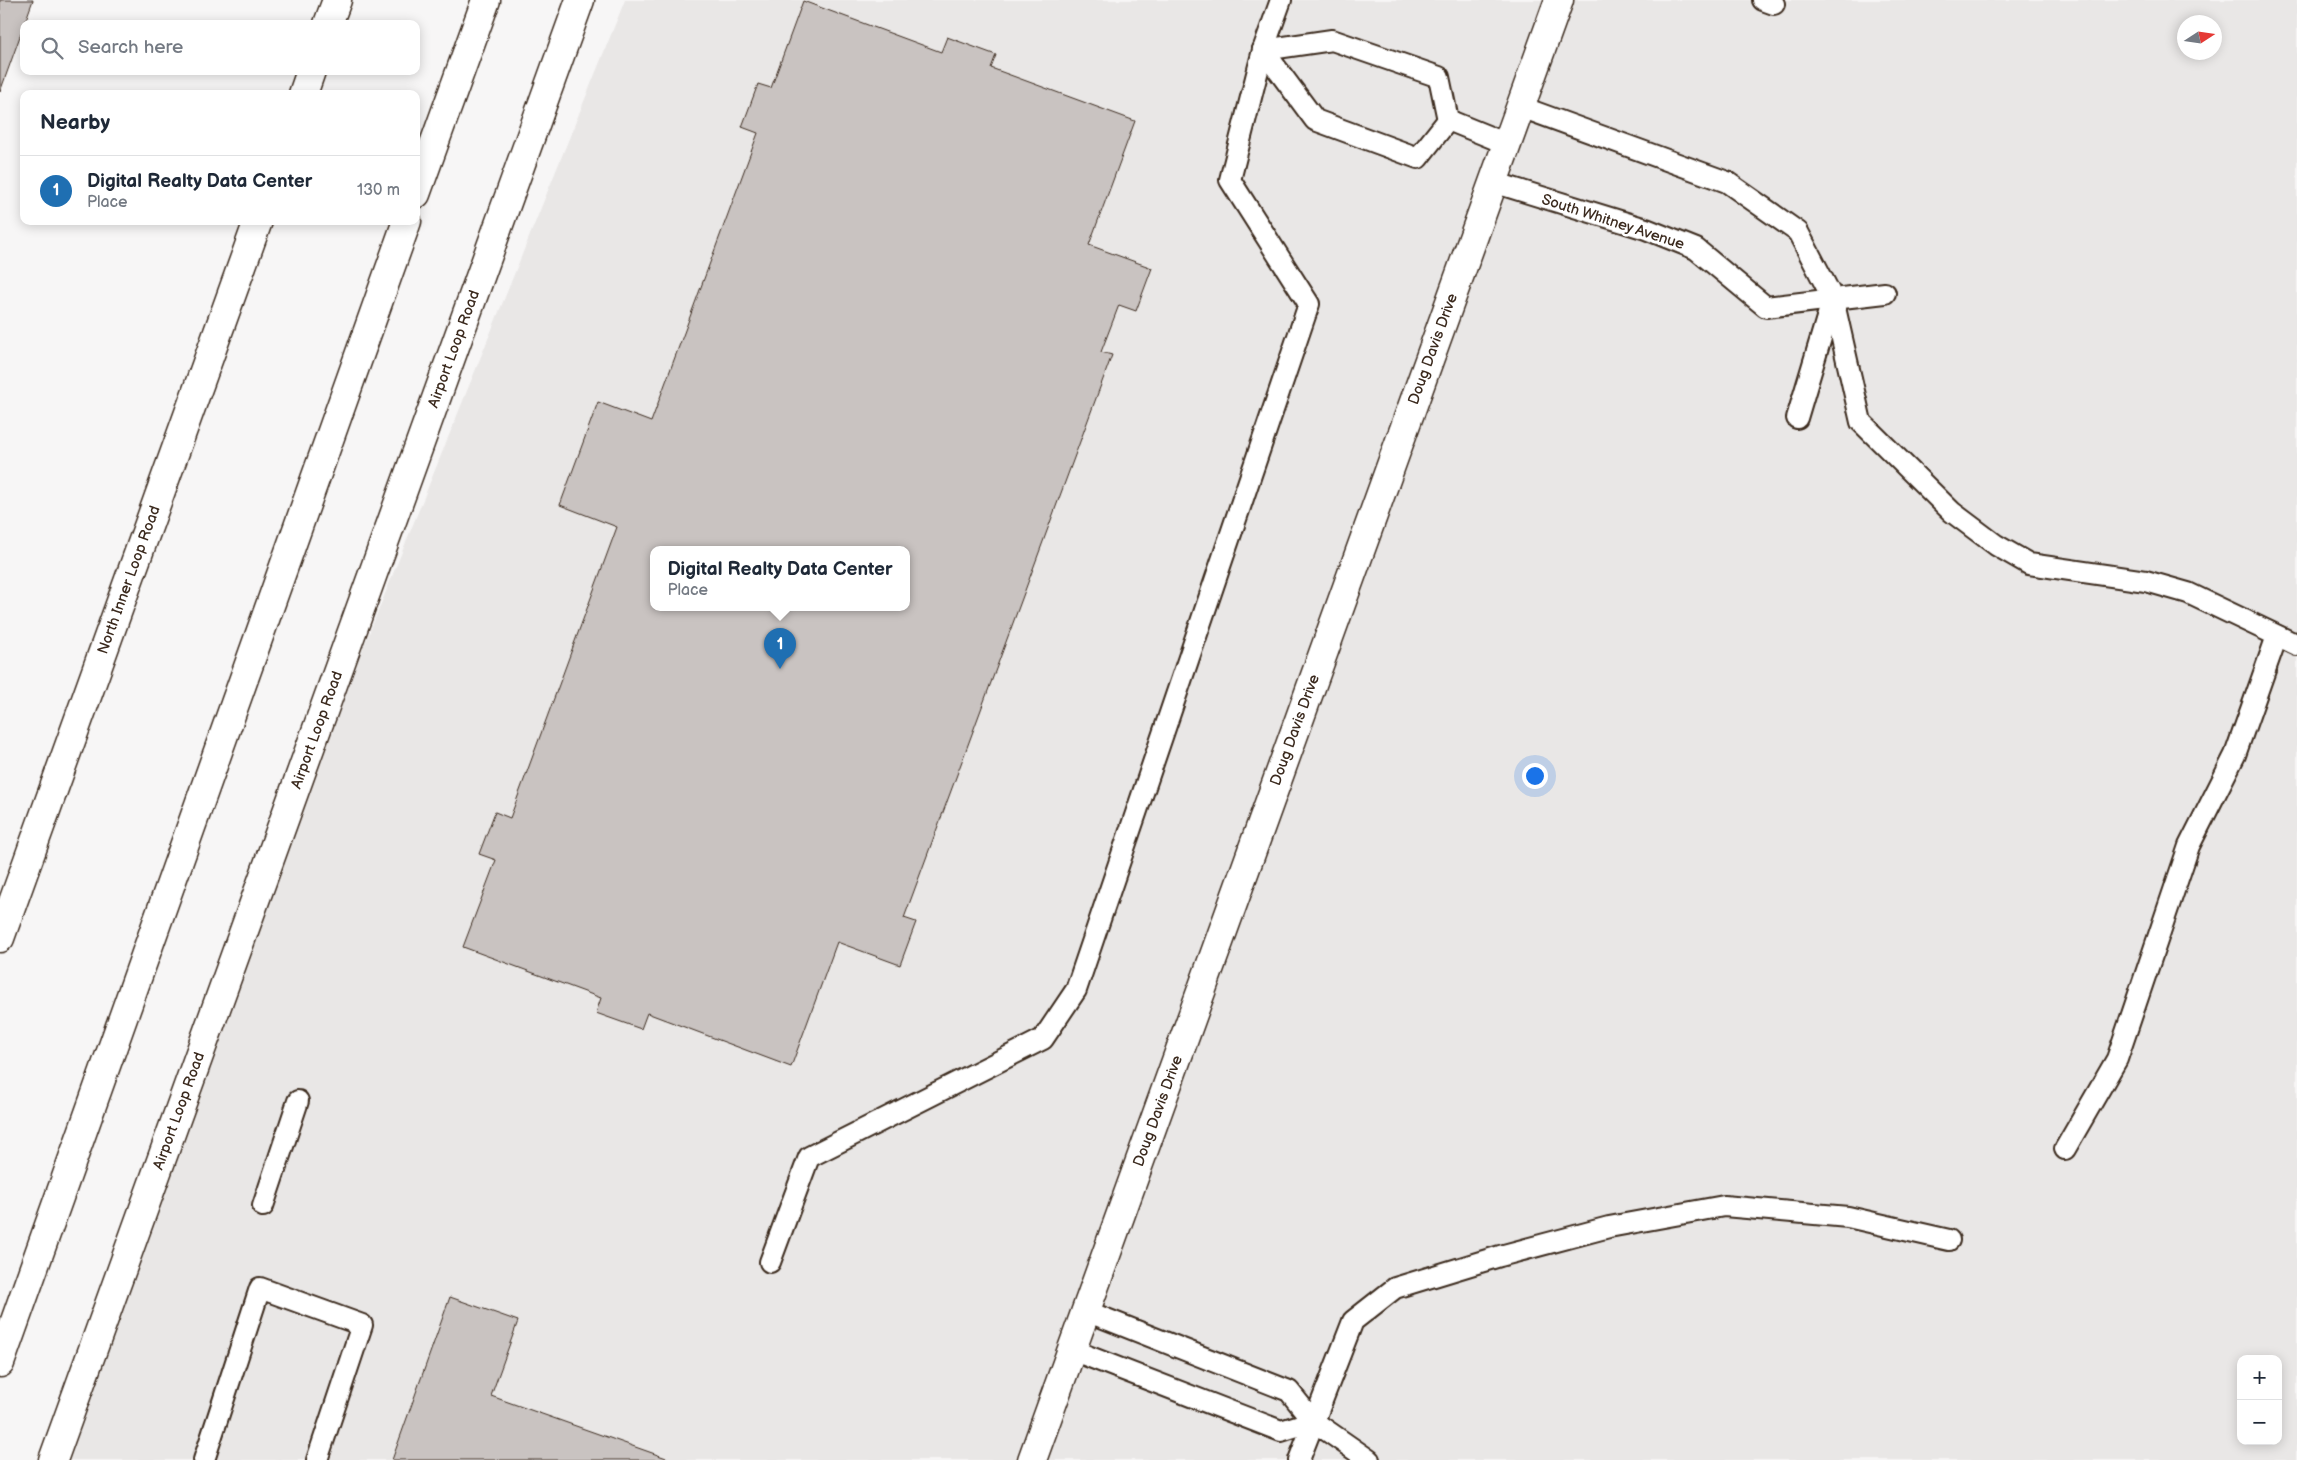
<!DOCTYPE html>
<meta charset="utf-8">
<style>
body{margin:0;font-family:"Balsamiq Sans",sans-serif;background:#f2f2f3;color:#1f2937}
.controls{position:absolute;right:15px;bottom:15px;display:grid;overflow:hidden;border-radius:10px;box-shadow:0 2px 12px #0003}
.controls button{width:45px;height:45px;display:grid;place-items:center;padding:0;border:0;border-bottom:1px solid #e0e1e3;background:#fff;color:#1f2937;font:25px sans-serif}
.compass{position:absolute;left:2177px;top:15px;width:45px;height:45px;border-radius:50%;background:#fff;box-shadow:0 2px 12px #0003;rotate:78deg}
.you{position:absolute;left:1534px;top:775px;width:18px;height:18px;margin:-12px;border:4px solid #fff;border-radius:50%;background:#1a73e8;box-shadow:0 0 0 8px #1a73e833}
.badge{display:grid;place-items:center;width:32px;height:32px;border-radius:50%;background:#1f6fb2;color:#fff;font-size:16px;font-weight:700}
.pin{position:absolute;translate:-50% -41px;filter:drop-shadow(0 1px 2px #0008)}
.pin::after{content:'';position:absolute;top:26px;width:18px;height:15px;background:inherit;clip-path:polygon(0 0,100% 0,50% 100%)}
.popup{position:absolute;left:650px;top:546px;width:260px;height:65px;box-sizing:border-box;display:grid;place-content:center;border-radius:10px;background:#fff;filter:drop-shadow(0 1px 4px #0005);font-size:16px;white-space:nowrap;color:#747a83}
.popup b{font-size:19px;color:#1f2937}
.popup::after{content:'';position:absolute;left:50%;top:100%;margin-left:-10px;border:10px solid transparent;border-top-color:#fff}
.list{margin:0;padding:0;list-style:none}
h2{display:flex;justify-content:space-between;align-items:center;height:65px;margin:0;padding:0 20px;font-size:21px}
h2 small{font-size:16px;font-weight:400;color:#747a83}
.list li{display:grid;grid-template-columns:32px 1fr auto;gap:15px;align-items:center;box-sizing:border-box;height:70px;padding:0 20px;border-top:1px solid #e0e1e3}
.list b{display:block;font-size:19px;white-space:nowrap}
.list p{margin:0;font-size:16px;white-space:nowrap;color:#747a83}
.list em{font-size:16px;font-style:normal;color:#747a83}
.icon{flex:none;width:28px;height:28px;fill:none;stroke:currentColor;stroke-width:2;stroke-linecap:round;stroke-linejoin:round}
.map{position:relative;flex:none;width:2297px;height:1460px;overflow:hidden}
.search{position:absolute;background:#fff;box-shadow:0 2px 12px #0003;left:20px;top:20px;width:400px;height:55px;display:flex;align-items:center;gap:12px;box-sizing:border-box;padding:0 18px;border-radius:10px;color:#747a83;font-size:19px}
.panel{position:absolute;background:#fff;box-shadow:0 2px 12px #0003;left:20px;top:90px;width:400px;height:135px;border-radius:10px}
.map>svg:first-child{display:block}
.built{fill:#e9e7e6;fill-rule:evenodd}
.building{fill:#c9c3c1;stroke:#3b2a1e;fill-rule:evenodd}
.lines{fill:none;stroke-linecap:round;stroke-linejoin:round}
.service-casing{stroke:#3b2a1e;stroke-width:24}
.minor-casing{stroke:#3b2a1e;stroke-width:31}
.tertiary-casing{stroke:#3b2a1e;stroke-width:31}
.secondary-casing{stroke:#3b2a1e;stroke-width:31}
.service{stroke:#fff;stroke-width:20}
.minor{stroke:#fff;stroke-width:28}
.tertiary{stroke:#fff;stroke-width:28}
.secondary{stroke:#fff;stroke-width:28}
.labels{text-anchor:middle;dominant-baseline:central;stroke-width:5;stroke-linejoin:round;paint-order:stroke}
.street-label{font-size:15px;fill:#3b2a1e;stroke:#fff}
</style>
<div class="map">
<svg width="2297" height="1460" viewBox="0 0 2297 1460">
<rect width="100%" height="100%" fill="#f7f6f6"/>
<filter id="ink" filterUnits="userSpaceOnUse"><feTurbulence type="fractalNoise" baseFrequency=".02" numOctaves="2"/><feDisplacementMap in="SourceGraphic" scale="10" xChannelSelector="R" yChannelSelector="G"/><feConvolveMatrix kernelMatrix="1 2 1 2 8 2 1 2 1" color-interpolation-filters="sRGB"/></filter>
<g filter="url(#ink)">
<path class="built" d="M625,0h1672v1460h-2248l289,-750zM2184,22h30v30h-30zM654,550h252v58h-252zM2241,1359h37v82h-37z"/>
<g class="building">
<polygon points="0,0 33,0 0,92"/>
<path d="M803,1l138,51 6,-15 49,18 -5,13 144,53 -46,124 63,23 -16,43 -17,-6 -18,47 11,3 -208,563 12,4 -16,43 -63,-23 -46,125 -144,-54 -6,16 -45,-16 5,-15 -138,-51 33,-87 -17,-6 16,-42 15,6 107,-291 -57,-22 38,-103 53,20 107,-289 -16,-6 16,-43 13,4zM654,550h252v58h-252z"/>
<polygon points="450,1297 518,1321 491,1396 672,1460 392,1460"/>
</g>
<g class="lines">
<g class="service-casing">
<g id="service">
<polyline points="1763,0 1774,4"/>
<polyline points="1263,50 1315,120 1418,158 1448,120"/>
<polyline points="1263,50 1332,40 1439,77 1448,120"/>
<polyline points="1521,107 1727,182 1798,232 1833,299 1861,422 1952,512 1996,545 2029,564 2146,581 2188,593 2297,645"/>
<polyline points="1448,120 1507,144"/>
<polyline points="1493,182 1646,229 1696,249 1766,307 1885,293"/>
<polyline points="1797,418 1832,301"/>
<polyline points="2065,1149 2117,1059 2189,846 2235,755 2277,636"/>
<polyline points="263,1206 298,1101"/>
<polyline points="770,1262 809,1157 1043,1039 1076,990 1309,304 1230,180 1263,50 1281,0"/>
<polyline points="1086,1311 1289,1391 1313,1421 1369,1460"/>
<polyline points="1072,1350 1281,1431 1313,1421"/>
<polyline points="204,1460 260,1288 362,1325 317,1460"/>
<polyline points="1299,1460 1353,1321 1395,1288 1500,1256 1609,1227 1724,1206 1848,1217 1949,1240"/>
</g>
</g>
<g class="minor-casing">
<g id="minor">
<polyline points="328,24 337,0"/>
<polyline points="303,94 311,71"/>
<polyline points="0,938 258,221"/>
</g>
</g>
<g class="tertiary-casing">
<polyline id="tertiary" points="1032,1460 1559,0"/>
</g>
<g class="secondary-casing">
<g id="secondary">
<polyline points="416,194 486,0"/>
<polyline points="0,1363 407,221"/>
<polyline points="53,1460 580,0"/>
</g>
</g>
<use href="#service" class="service"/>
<use href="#minor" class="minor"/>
<use href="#tertiary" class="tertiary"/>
<use href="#secondary" class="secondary"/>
</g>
</g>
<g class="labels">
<g class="street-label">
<text transform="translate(1613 222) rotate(18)">South Whitney Avenue</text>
<text transform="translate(454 349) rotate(-70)">Airport Loop Road</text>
<text transform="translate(1433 349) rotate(-70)">Doug Davis Drive</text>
<text transform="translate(129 580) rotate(-70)">North Inner Loop Road</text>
<text transform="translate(317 730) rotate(-70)">Airport Loop Road</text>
<text transform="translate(1295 730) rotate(-70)">Doug Davis Drive</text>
<text transform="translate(179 1111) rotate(-70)">Airport Loop Road</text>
<text transform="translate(1158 1111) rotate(-70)">Doug Davis Drive</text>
</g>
</g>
</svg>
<div class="controls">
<button>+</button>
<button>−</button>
</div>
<svg class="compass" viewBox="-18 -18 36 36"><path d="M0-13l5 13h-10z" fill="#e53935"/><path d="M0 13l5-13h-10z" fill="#747a83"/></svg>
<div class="you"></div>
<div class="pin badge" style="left:780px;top:669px">1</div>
<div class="popup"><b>Digital Realty Data Center</b>Place</div>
<div class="search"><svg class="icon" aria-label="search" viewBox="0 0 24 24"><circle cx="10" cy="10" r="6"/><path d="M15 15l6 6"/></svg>Search here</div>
<section class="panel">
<h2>Nearby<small></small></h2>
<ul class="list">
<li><span class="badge">1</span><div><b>Digital Realty Data Center</b><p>Place</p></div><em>130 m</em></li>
</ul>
</section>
</div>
